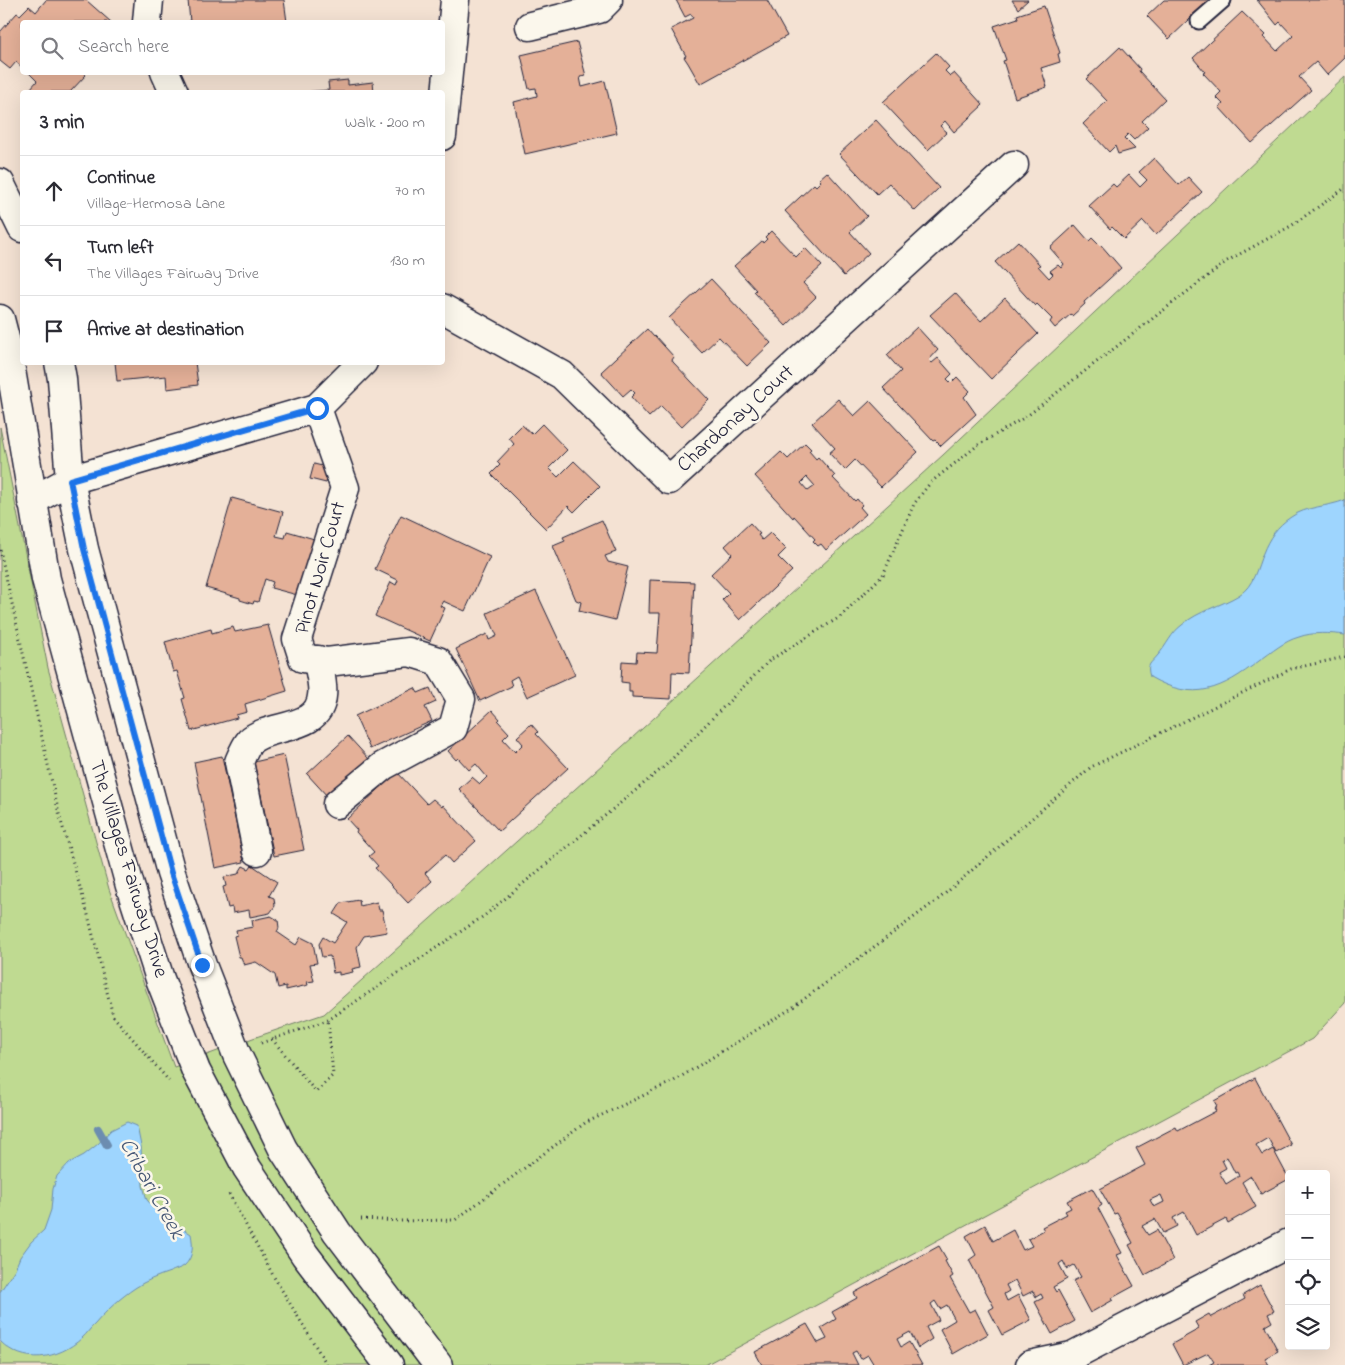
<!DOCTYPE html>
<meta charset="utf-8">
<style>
body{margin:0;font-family:"Indie Flower",sans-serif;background:#f2f2f3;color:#2b2b33}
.controls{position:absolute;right:15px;bottom:15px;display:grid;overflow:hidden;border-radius:5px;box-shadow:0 5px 20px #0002}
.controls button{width:45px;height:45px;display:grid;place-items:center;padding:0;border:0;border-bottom:1px solid #e1e1e2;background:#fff;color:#2b2b33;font:25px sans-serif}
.stop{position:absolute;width:15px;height:15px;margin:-11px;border:4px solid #1a73e8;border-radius:50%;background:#fff}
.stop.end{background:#1a73e8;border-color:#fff;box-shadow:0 1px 5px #0008}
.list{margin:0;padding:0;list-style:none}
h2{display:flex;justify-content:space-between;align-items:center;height:65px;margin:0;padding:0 20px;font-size:21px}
h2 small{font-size:16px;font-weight:400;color:#7c7c81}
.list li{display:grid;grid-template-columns:32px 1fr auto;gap:15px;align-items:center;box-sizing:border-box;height:70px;padding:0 20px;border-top:1px solid #e1e1e2}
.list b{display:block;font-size:19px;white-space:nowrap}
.list p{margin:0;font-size:16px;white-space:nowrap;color:#7c7c81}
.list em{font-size:16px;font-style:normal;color:#7c7c81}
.icon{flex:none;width:28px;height:28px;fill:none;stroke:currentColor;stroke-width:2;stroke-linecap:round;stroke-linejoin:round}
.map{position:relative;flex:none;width:1345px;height:1365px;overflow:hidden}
.search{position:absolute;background:#fff;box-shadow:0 5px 20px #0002;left:20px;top:20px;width:425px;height:55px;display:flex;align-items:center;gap:12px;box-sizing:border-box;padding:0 18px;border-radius:5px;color:#7c7c81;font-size:19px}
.panel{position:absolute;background:#fff;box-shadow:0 5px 20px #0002;left:20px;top:90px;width:425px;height:275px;border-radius:5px}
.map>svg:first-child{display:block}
.green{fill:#bfda91;stroke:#707e66}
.water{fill:#9ed5fe;stroke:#6c8db0}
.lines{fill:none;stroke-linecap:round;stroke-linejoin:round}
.stream{stroke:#6c8db0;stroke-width:8}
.building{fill:#e4b098;stroke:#22223b;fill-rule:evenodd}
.lane-casing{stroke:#22223b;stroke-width:19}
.street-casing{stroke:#22223b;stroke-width:31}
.secondary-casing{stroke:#22223b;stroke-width:31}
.path{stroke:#22223b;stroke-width:3;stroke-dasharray:1 4;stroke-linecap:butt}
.lane{stroke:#fbf7ec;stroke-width:15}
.street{stroke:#fbf7ec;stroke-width:28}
.secondary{stroke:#fbf7ec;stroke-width:28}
.route{stroke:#1a73e8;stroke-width:6}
.labels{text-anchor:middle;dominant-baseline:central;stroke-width:5;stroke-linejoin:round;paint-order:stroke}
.street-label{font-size:21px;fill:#22223b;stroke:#fbf7ec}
.water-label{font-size:22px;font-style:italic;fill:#475876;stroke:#fbf7ec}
</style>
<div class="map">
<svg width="1345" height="1365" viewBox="0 0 1345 1365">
<rect width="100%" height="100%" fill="#f4e2d3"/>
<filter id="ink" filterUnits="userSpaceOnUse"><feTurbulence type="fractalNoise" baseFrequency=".02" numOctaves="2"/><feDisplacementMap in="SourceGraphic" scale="10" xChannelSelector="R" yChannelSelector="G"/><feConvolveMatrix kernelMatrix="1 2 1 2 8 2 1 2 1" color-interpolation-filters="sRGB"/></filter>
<g filter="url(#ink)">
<polygon class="green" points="1345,77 1345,1003 1312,1039 705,1365 0,1365 0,427 48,668 109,889 174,1067 253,1038 324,1014 632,738 943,455"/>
<g class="water">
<path d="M1345,500v135c-14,-2 -33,-3 -46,2 -15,4 -27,15 -40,24 -37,28 -64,42 -109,16 -4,-14 1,-13 8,-22 9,-10 13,-22 24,-30 16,-14 39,-19 57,-30 15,-9 18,-28 24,-42 6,-15 14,-27 28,-36 15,-11 37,-10 54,-17z"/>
<path d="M127,1122l10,4 4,20 2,40 4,14 12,13 32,21c2,11 3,23 -7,32 -3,2 -10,4 -14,6 -12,4 -25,9 -35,16 -15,10 -28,22 -40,36 -5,4 -8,10 -13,14 -24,22 -59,27 -82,3v-49l15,-23 5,-12 11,-15 13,-12 7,-20 2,-21 4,-13 12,-13 15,-8 14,-11 13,-14z"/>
</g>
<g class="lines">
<polyline class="stream" points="98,1129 107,1145"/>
</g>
<g class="building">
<polygon points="46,0 86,0 111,22 22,22 22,67 16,62 10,69 0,61 0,32 17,13 20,15 29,6 36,12"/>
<polygon points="188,0 284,0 287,22 190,22"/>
<polygon points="676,0 767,0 787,36 700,84 688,63 684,57 686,56 671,29 693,18 691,14 685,17"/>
<polygon points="1012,0 1028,0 1018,9"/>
<polygon points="1164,0 1208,0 1209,1 1169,39 1147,16"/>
<polygon points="1257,0 1345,0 1345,58 1327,75 1316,62 1299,77 1311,90 1252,143 1219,107 1223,104 1216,97 1221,92 1203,73 1205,72 1193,58 1242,12 1266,35 1264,37 1277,51 1293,36 1280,22 1277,25"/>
<polygon points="1044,6 1060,53 1058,54 1060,62 1041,68 1047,87 1015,98 1003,61 1006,60 994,26 1018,18 1017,15"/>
<polygon points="577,42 586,76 580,77 582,87 605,81 617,133 525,154 514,102 537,96 536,88 529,89 521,55"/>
<polygon points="1120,47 1140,69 1139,71 1165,99 1142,121 1148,127 1134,140 1128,134 1124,138 1135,149 1118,154 1115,146 1109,152 1083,124 1107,101 1086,79"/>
<polygon points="936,53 949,67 945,71 950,76 954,73 983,105 954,132 945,121 940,126 947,132 928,150 883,102"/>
<polygon points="28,72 83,72 86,75 70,92 34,92 30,89 37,81"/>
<polygon points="348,80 348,85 373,82 374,92 303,92 329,90 328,82"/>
<polygon points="876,120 939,188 915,211 889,183 877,194 839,154"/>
<polygon points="1154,158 1179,185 1188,177 1202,192 1156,235 1143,221 1124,239 1112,227 1110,229 1089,206 1113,184 1116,187 1129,175 1140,187 1147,180 1139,172"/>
<polygon points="827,172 867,216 850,232 869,253 844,276 785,211 814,184 816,186 821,181 819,179"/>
<polygon points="1075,225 1089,241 1092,238 1100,246 1101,245 1121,268 1084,302 1085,304 1072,316 1071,314 1055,328 1050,322 1052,319 1037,304 1035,306 995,262 1018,241 1040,265 1038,266 1049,278 1053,274 1050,271 1058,265 1061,268 1064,264 1050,248"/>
<polygon points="771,231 796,257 805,248 822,266 803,283 816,297 786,326 754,292 756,290 734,266 762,241 763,243 767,239 765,237"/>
<polygon points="711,279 771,343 747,366 719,337 702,353 669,318"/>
<polygon points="955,293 981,321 1005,298 1038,334 991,379 930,315"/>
<polygon points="917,327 938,350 929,360 932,363 938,358 952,374 947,379 951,383 957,377 970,391 964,397 976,414 941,446 935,440 933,441 883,388 901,371 887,355"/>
<polygon points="647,329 654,337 655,336 674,357 672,360 673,362 709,400 681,427 661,406 649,417 631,397 635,393 631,389 623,396 601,372"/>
<polygon points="115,362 195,362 198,385 167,389 166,376 117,381"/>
<polygon points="838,399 854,416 870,401 918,452 881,487 855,460 845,470 829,453 835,448 812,423"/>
<polygon points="542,424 567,450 549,468 558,477 574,461 600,486 574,512 568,506 546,529 491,474 500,465 497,462 514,444 509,438 522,425 532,434"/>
<path d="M805,443l6,6 -2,2 7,8 2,-2 17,19 -2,2 22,23 2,-2 5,6 -2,2 6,7 -40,36 -5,-6 -3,2 -5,-5 2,-2 -21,-23 -1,2 -38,-42 26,-24 7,7zM807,477l8,9 -7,5 -7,-8z"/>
<polygon points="314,464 330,468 326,483 310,479"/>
<polygon points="232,498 283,512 276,536 285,538 287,531 321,541 305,597 271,588 273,582 265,579 258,602 254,601 253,604 240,600 240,598 206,588"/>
<polygon points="401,515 490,557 465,611 443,601 440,606 445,608 430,641 375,616 391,582 396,585 398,580 375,569"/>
<polygon points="602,520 616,552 605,556 608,562 628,567 615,620 579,611 581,602 576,600 553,546 565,541 563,537"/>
<polygon points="750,523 760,534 758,535 762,540 770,533 786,549 778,557 792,571 740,620 722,600 729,593 711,574 732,554 725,546"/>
<polygon points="650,580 694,582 689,673 672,672 671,699 632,697 632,692 629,692 629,683 621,682 622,661 636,662 637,652 657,653 660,613 649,613"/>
<polygon points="536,591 575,675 527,697 517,676 510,680 512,686 480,701 456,649 487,634 489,640 497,636 487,613"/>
<polygon points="268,625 287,691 245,704 247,712 236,715 237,718 191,731 182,699 185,698 177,671 173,672 165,642 211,629 212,633 233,627 235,632"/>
<polygon points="415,688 418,693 430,688 436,702 425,707 432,721 370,749 355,716"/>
<polygon points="492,710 500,719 498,721 509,733 503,739 515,752 523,744 517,737 531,724 538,732 536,734 568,768 499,831 459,789 472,777 480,784 487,777 476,764 469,770 458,758 456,760 448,751"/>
<polygon points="348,736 369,759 328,797 307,774"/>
<polygon points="284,755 304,850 274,856 254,762"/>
<polygon points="222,756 244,862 215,868 194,762"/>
<polygon points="397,772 427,804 433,799 442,807 443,805 476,841 452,863 445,855 425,873 432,881 408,903 375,868 378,866 369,856 374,852 356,832 357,830 347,819"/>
<polygon points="252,865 277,882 269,896 274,898 275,906 270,913 250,917 249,910 233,913 232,907 228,908 223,887 226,886 224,877 238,874 243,866 249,869"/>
<polygon points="359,900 360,906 377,902 379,910 382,910 387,932 364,936 357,947 361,967 352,969 353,972 339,975 339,972 333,973 330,956 322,957 319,944 323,937 333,943 347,922 334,914 341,903"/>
<polygon points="271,916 278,920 279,928 277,932 296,945 301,937 313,943 317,963 310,964 314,981 307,982 308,985 286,990 286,986 278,988 275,975 256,962 244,965 241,957 239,957 234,936 237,935 236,930 253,927 252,920"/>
<path d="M1255,1078l36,67 -15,8 -8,-15 -12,7 6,10 11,-6 16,30 -28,15 -10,-18 -9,6 14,25 -28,16 -2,-4 -30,16 -12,-23 -11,6 4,8 -14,7 -8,-14 -13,7 6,9 9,-5 16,30 -28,15 -16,-30 4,-2 -16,-30 -3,1 -14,-25 45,-24 -9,-17 40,-21 2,4 38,-20 -2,-3 3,-2 -3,-5zM1227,1157l8,16 2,-1 2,4 -13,8 -7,-12 7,-4 -4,-8zM1161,1195l3,7 -10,5 -4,-7z"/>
<polygon points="1092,1188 1102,1205 1098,1208 1122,1253 1117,1255 1134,1286 1112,1298 1113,1300 1090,1313 1073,1281 1081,1277 1074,1265 1067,1269 1063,1261 1059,1264 1067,1279 1053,1287 1056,1292 1058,1290 1075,1321 1052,1334 1035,1302 1043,1298 1041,1294 1036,1297 1033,1291 1023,1296 1015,1280 1006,1285 1009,1291 1004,1294 1007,1301 1018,1295 1031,1320 1002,1335 989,1310 994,1307 969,1260 976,1255 966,1236 985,1225 993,1241 1013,1230 1023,1250 1032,1246 1028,1239 1044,1230 1042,1227 1067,1214 1065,1211 1071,1208 1067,1201"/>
<polygon points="939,1246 947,1260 945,1261 953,1276 950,1278 969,1312 975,1309 988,1334 953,1354 940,1329 955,1320 947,1305 940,1309 935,1301 931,1304 939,1320 926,1327 932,1339 918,1348 910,1332 897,1339 901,1347 909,1342 922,1365 874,1365 868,1355 861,1359 856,1351 852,1353 858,1365 762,1365 755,1352 807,1324 818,1343 827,1339 821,1328 836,1319 832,1312 857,1298 854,1293"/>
<polygon points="1260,1285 1274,1311 1268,1314 1272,1322 1265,1326 1278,1351 1265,1358 1269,1365 1209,1365 1214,1362 1208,1353 1183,1365 1172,1344 1199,1329 1195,1322 1209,1314 1211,1317 1245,1299 1243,1295"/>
</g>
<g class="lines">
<g class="lane-casing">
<polyline id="lane" points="1199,21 1223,0"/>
</g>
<g class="street-casing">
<g id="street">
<polyline points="147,22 149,0"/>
<polyline points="530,26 599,9 608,0"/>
<polyline points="165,72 174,92"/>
<polyline points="442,136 455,0"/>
<polyline points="442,308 562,375 669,480 1014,165"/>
<polyline points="317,408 345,488 297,639 303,658 327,662 409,652 438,661 461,699 453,728 383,766 337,804"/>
<polyline points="32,501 70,480 317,408 363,362"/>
<path d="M257,851l-18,-89c3,-7 6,-15 11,-21 19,-18 69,-9 72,-45 2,-11 -3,-25 -4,-36"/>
<polyline points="1030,1365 1072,1356 1289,1243"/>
</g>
</g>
<g class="secondary-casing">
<g id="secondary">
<polyline points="0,183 22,228"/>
<polyline points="0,319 7,346 46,579 130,886 160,979 196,1071 247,1168 305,1255 389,1365"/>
<polyline points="59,362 62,379 70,480 84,549 171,873 202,965 237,1055 283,1149 337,1232 438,1365"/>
</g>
</g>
<g class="path">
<polyline points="0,550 59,814 88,915 113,1016 169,1081"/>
<polyline points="272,1039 316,1092 333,1075 328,1020"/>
<polyline points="261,1043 328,1020 484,916 665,766 770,660 840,617 883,575 914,504 930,483 978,445 1027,416 1227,261 1291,226 1345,188"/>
<polyline points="229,1194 274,1277 327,1365"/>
<polyline points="361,1219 400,1221 455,1220 585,1123 674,1081 792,1008 940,898 1091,767 1291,669 1345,657"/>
</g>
<use href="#lane" class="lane"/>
<use href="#street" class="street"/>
<use href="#secondary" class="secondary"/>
</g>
</g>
<g class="lines" filter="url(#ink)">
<polyline class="route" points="202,965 171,873 84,549 70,480 317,408"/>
</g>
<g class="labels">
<g class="street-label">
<text transform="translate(736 419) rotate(-42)">Chardonay Court</text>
<text transform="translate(321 568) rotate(-74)">Pinot Noir Court</text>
<text transform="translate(128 869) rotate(73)">The Villages Fairway Drive</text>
</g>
<g class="water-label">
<text transform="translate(151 1189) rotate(61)">Cribari Creek</text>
</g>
</g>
</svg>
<div class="controls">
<button>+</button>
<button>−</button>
<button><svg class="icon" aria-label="locate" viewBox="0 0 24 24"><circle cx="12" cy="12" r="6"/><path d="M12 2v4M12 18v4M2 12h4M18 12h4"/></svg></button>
<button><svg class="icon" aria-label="layers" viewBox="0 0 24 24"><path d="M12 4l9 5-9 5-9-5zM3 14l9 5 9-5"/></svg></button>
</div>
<div class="stop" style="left:317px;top:408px"></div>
<div class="stop end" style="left:202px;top:965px"></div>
<div class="search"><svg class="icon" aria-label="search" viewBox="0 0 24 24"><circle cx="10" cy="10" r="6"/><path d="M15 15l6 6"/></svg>Search here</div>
<section class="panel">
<h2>3 min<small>Walk · 200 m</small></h2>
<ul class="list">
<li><svg class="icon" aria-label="ahead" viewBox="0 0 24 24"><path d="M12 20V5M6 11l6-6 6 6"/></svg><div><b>Continue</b><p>Village-Hermosa Lane</p></div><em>70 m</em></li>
<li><svg class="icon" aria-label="left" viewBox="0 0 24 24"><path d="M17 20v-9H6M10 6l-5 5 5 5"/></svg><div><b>Turn left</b><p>The Villages Fairway Drive</p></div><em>130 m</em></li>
<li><svg class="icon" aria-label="arrive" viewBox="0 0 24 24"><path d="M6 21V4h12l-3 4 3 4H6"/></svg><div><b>Arrive at destination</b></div></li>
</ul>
</section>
</div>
